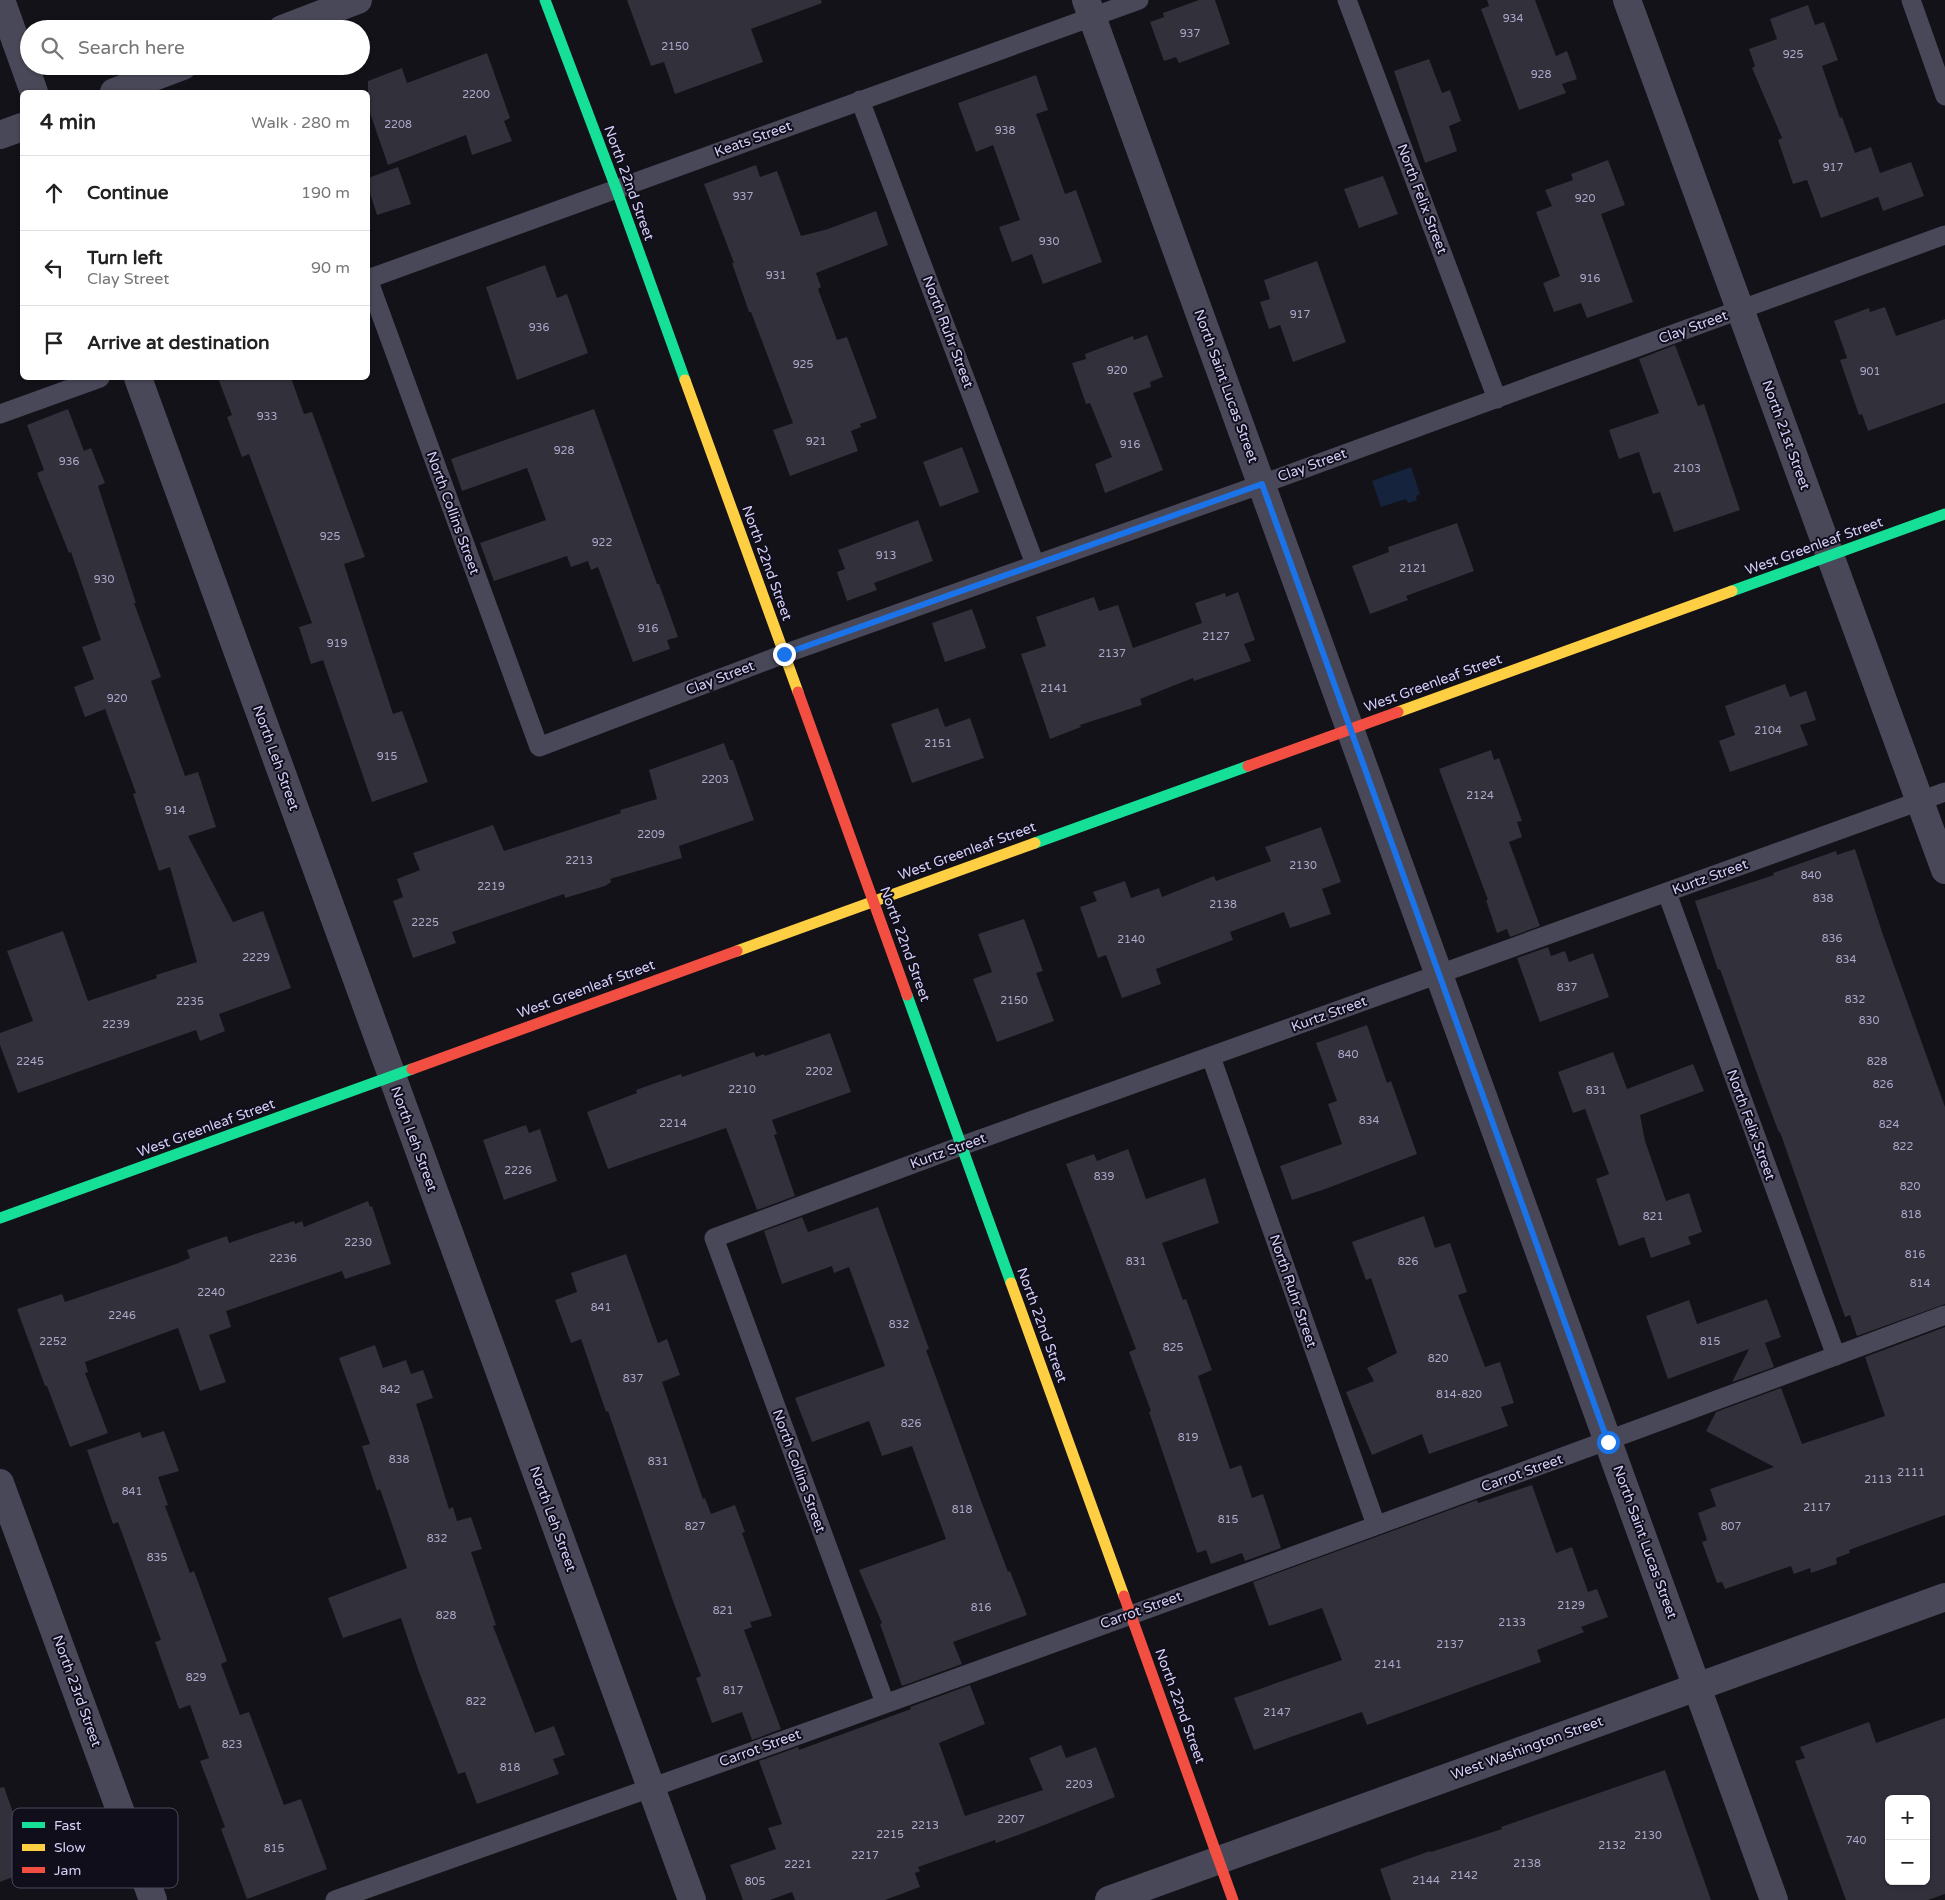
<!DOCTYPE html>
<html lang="en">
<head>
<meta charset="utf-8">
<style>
  :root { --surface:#fff; --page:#f2f2f2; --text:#222; --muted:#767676; --line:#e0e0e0 }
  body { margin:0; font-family:"Varela Round",sans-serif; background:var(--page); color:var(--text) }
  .controls { position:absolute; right:15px; bottom:15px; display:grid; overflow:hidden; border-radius:8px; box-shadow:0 1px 4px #0004 }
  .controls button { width:45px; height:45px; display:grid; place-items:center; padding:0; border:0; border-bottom:1px solid var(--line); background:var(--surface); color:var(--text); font:25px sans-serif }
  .stop { position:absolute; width:15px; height:15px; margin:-11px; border:4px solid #1a73e8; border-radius:50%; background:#fff }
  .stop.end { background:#1a73e8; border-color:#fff; box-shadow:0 1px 5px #0008 }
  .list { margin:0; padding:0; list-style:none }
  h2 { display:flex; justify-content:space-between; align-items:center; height:65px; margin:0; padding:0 20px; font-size:21px }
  h2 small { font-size:16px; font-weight:400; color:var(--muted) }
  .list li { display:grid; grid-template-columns:32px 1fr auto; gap:15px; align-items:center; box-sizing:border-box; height:75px; padding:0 20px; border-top:1px solid var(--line) }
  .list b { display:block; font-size:19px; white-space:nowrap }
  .list p { margin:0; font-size:16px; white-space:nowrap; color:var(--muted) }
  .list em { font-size:16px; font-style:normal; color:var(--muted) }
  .icon { flex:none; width:28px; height:28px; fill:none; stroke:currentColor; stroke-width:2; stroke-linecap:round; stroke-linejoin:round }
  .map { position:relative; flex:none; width:1945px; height:1900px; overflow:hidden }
  .search { position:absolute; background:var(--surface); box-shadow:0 1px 4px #0004; left:20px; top:20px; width:350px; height:55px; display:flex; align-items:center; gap:12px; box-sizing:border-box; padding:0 18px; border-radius:28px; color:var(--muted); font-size:19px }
  .panel { position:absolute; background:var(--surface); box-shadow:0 1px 4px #0004; left:20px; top:90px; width:350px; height:290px; border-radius:8px }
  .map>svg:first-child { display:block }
  .water { fill:#15233c }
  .building { fill:#31303b; fill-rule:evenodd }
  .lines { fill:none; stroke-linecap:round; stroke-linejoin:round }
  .lane { stroke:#494859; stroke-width:19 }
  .street { stroke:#494859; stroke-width:28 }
  .fast { stroke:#16e098; stroke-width:11 }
  .slow { stroke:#ffcf43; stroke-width:11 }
  .jam { stroke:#f24e42; stroke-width:11 }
  .route { stroke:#1a73e8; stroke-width:6 }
  .labels { text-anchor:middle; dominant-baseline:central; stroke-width:4; stroke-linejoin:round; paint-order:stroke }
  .number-label { font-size:11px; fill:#ada8ca }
  .street-label { font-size:14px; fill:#d6d0f9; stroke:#110e1c }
  .key { fill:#110e1c; stroke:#4c485e; stroke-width:1 }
  .key-label { font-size:14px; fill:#d6d0f9 }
</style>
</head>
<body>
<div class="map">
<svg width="1945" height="1900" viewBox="0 0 1945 1900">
  <rect width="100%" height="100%" fill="#131218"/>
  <!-- water -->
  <path class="water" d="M1411 467 1420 494 1416 496 1417 500 1408 503 1406 499 1381 507 1372 481Z"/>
  <!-- building -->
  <path class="building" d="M627 0H821L822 3 751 29 763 62 675 94 664 62 651 66Z
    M1199 0H1215L1230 44 1179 63 1176 57 1164 61 1150 22 1164 17 1163 13Z
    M1487 0H1535L1556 56 1567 51 1577 79 1562 84 1566 93 1519 110 1481 9 1489 6Z
    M1808 5 1815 25 1824 22 1838 60 1822 66 1840 118 1842 117 1855 153 1871 147 1880 173 1911 162 1924 196 1883 211 1878 197 1821 218 1807 180 1793 184 1778 140 1782 138 1752 68 1755 66 1749 49 1777 39 1770 19Z
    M487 53 510 118 504 121 512 141 472 155 466 135 388 165 368 107V81L402 68 407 83Z
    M1429 59 1442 93 1450 90 1461 121 1449 126 1457 151 1425 163 1394 71Z
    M1036 75 1048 110 1036 114 1065 194 1076 190 1102 262 1043 284 1032 254 1012 262 999 227 1020 220 993 145 976 152 958 103Z
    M1608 160 1625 205 1601 214 1633 302 1587 318 1581 303 1554 312 1543 283 1560 276 1536 212 1552 206 1545 190 1573 180 1571 174Z
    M756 165 760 177 777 171 801 236 828 229 876 211 888 245 816 273 821 287 818 289 837 340 847 337 877 418 860 424 861 427 851 431 858 451 790 476 773 430 793 423 751 312H749L732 263H734L704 184Z
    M398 167 411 204 377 215 368 187V178Z
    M1383 176 1398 214 1359 228 1344 189Z
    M1317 261 1346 342 1293 362 1280 325 1269 329 1260 302 1270 299 1264 280Z
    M545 265 557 298 567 294 588 353 517 380 486 287Z
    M1885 307 1896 336 1945 319V403L1868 431 1862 414 1859 415 1840 360 1847 358 1834 321 1869 308 1870 312Z
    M1147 335 1163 377 1150 382 1151 387 1133 393 1163 470 1105 493 1095 464 1112 457 1090 403 1086 404 1072 363 1086 359 1085 354 1133 336 1134 340Z
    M1675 345 1698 406 1704 404 1740 510 1674 532 1660 492 1653 494 1639 452 1619 459 1609 430 1659 413 1639 359Z
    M218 378H291L304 414 312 412 365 557 344 564 393 714 402 711 428 782 372 802 323 660 311 664 299 627 312 623 249 454 242 457 227 417 232 415Z
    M68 409 84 451 91 448 105 483 98 486 136 603H134L161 677 151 681 185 776 198 772 216 827 188 836 233 922 263 911 291 988 219 1014 225 1031 200 1041 196 1030 18 1093 0 1045V1033L33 1021 7 951 63 931 88 1001 157 978 156 975 197 962 170 867 159 871 133 794 136 793 105 709 85 717 74 687 94 679 82 647 101 640 71 552 69 553 37 473 44 470 27 425Z
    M594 409 657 584H659L678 637 667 640 670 649 633 662 598 567 591 570 588 561 571 567 567 556 494 581 480 543 546 520 527 468 462 491 451 459Z
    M962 447 979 492 940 507 923 462Z
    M918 520 933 561 874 583 877 590 847 601 837 572 845 569 838 550Z
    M1457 523 1474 571 1406 596 1408 600 1370 614 1352 566 1389 552 1388 547Z
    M1238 592 1255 640 1244 644 1251 661 1194 681 1193 678 1140 699 1142 705 1080 725 1081 727 1050 739 1021 654 1046 646 1036 617 1094 597 1099 611 1118 605 1133 648 1202 623 1195 603 1225 593 1226 597Z
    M972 609 986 648 945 662 932 623Z
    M1785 684 1790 697 1806 691 1816 720 1800 725 1808 745 1730 772 1719 741 1735 735 1725 706Z
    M938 708 945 727 970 718 984 758 912 783 891 724Z
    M724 743 730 760H733L754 820 679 846 682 858 610 879 611 882 605 886 565 898 564 894 452 932 456 943 413 958 393 901 403 897 397 879 420 870 413 853 493 825 504 851 621 813 620 810 657 799 649 770Z
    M1491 750 1494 760 1499 758 1522 821 1517 822 1522 837 1509 842 1540 926 1510 937 1507 929 1497 933 1486 900H1488L1439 769Z
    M1321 827 1341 882 1322 889 1331 914 1290 928 1284 912 1230 932 1233 940 1156 969 1161 984 1122 998 1106 955 1098 958 1080 907 1097 901 1093 892 1125 881 1131 898 1159 888 1162 897 1214 876 1216 881 1271 861 1265 847Z
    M1855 849 1882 932 1945 1107V1304L1857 1336 1850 1315 1845 1317 1780 1132 1779 1133 1760 1082 1720 969 1718 970 1695 901 1774 875 1773 873 1836 851 1837 855Z
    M1024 919 1043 971 1036 973 1054 1021 997 1042 973 979 992 972 978 934Z
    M1548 947 1551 956 1565 951 1569 962 1593 953 1609 997 1540 1022 1517 958Z
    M1367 1025 1387 1083 1391 1081 1417 1154 1328 1188 1292 1200 1280 1166 1342 1144 1328 1104 1337 1101 1316 1043Z
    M830 1033 851 1092 772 1120 777 1134 774 1135 795 1196 757 1210 726 1128 608 1169 587 1112 637 1093 636 1090 681 1074 682 1077 754 1052 756 1057 764 1054 765 1056Z
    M1613 1052 1627 1089 1693 1064 1704 1091 1640 1115 1645 1141 1666 1201 1689 1193 1702 1232 1688 1237 1691 1244 1651 1258 1644 1237 1619 1246 1596 1179 1609 1174 1585 1109 1573 1113 1558 1072Z
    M526 1125 529 1133 540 1129 557 1181 504 1200 483 1140Z
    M1128 1149 1146 1199 1205 1178 1219 1223 1162 1243 1183 1300 1186 1299 1212 1370 1198 1376 1230 1469 1241 1465 1252 1498 1263 1494 1281 1548 1245 1561 1242 1553 1211 1564 1206 1550 1197 1553 1149 1412 1151 1411 1129 1352 1136 1349 1066 1164 1094 1154 1097 1161Z
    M368 1201 370 1207 372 1206 391 1264 345 1279 342 1271 226 1311 231 1327 209 1335 226 1382 200 1391 178 1328 85 1362 88 1372 85 1373 108 1433 70 1447 47 1386H45L17 1309 62 1294 65 1302 176 1264 190 1258 187 1250 227 1236 229 1243 294 1221 295 1224 302 1221 304 1227Z
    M878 1207 929 1349 926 1350 980 1498 1008 1572 1010 1571 1027 1615 953 1642 962 1664 902 1686 880 1624 882 1623 859 1570 946 1539 912 1446 882 1456 869 1421 812 1442 795 1398 885 1366 849 1267 834 1273 832 1266 782 1284 764 1231 802 1217 808 1232Z
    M1424 1216 1435 1248 1450 1243 1467 1292 1458 1295 1485 1367 1500 1362 1514 1403 1501 1407 1508 1426 1429 1454 1422 1434 1372 1455 1346 1392 1374 1381 1367 1368 1397 1353 1371 1278 1366 1280 1352 1242Z
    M626 1254 658 1343 667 1339 680 1375 662 1382 703 1499 705 1498 711 1514 735 1505 745 1532 742 1533 772 1616 750 1622 752 1627 744 1630 781 1729 752 1740 742 1712 712 1723 696 1678 701 1676 673 1601 608 1411 606 1412 581 1339 571 1343 555 1300 577 1292 571 1273Z
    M1767 1299 1781 1337 1765 1343 1774 1367 1732 1382 1749 1349 1668 1379 1646 1316 1689 1300 1697 1324Z
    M1945 1327V1515L1849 1550 1850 1553 1836 1558 1837 1564 1811 1573 1810 1568 1794 1574 1791 1566 1725 1589 1722 1582 1717 1583 1702 1542 1707 1540 1698 1513 1716 1506 1710 1489 1774 1467 1706 1431 1716 1412 1781 1388 1802 1444 1885 1416 1865 1357Z
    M375 1345 383 1368 406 1360 411 1374 423 1370 433 1398 416 1404 449 1509 453 1507 457 1521 471 1517 482 1549 471 1552 496 1625 493 1626 535 1733 554 1726 565 1755 553 1759 559 1774 477 1804 465 1772 458 1774 419 1672 401 1618 343 1638 328 1598 407 1568 380 1489 377 1491 362 1446 370 1444 339 1358Z
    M164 1431 179 1471 158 1477 168 1505 165 1506 190 1573 194 1571 227 1661 221 1664 240 1715 249 1712 284 1805 301 1799 327 1869 247 1899 221 1829 225 1827 200 1761 209 1758 190 1705 179 1709 155 1642 161 1640 118 1522 113 1524 87 1450 140 1432 142 1438Z
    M1532 1485 1556 1553 1572 1547 1588 1592 1597 1589 1608 1617 1581 1627 1584 1632 1537 1650 1541 1662 1516 1671 1367 1725 1362 1712 1254 1750 1234 1698 1342 1660 1322 1608 1269 1626 1253 1582 1477 1500 1478 1503Z
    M970 1685 985 1724 939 1743 965 1816 1043 1790 1029 1758 1061 1745 1066 1758 1096 1747 1115 1797 1034 1829 996 1843 995 1840 918 1867 920 1871 915 1873 920 1887 885 1900H795L792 1892 770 1900H743L730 1865 776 1849 768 1828 782 1824 759 1761 798 1747 799 1750 911 1709 910 1707Z
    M1945 1718V1894L1928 1900H1846L1795 1761 1805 1758 1800 1747 1869 1722 1876 1743ZM1889 1799H1926V1881H1889Z
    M1665 1770 1711 1900H1391L1380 1869 1430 1851 1431 1852 1502 1829 1501 1827Z
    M4 1787 33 1869 0 1882V1788Z"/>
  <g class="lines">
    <!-- lane -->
    <path class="lane" d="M1347 0 1497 399
      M1911 0 1945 96
      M860 100 1035 564
      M368 279 539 747 784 654 1262 484 1945 235
      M368 279 1139 0
      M0 414 100 378
      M1667 893 1836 1356
      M1211 1057 1376 1525
      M885 1703 714 1238 961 1146 1945 792
      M335 1900C873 1710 1410 1515 1945 1315"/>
    <!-- street -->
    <path class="street" d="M1 0 34 92
      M1086 0 1774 1900
      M1627 0 1945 870
      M282 29 358 0
      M114 92 183 66
      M0 135 22 127
      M138 378 692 1900
      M0 1483 153 1900
      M1109 1900 1945 1597"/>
    <!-- fast -->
    <path class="fast" d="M545 0 616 188 685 380
      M1732 591 1945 514
      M1035 843 1248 766
      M907 995 1011 1283
      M0 1218 412 1069"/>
    <!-- slow -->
    <path class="slow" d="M685 380 798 692
      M1398 712 1732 591
      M737 951 1035 843
      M1011 1283 1124 1596"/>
    <!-- jam -->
    <path class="jam" d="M798 692 907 995
      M1248 766 1398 712
      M412 1069 737 951
      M1124 1596 1233 1900"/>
  </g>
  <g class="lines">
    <!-- route -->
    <path class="route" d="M784 654 1262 484 1608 1442"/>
  </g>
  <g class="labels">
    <!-- number labels -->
    <g class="number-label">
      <text x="1513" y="18">934</text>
      <text x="1190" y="33">937</text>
      <text x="675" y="46">2150</text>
      <text x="1793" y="54">925</text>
      <text x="1541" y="74">928</text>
      <text x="476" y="94">2200</text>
      <text x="398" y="124">2208</text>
      <text x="1005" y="130">938</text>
      <text x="1833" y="167">917</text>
      <text x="743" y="196">937</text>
      <text x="1585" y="198">920</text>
      <text x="1049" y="241">930</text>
      <text x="776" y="275">931</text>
      <text x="1590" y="278">916</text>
      <text x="1300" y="314">917</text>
      <text x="539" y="327">936</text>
      <text x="803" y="364">925</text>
      <text x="1117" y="370">920</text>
      <text x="1870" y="371">901</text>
      <text x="267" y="416">933</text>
      <text x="816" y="441">921</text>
      <text x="1130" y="444">916</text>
      <text x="564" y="450">928</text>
      <text x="69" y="461">936</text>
      <text x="1687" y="468">2103</text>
      <text x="330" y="536">925</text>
      <text x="602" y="542">922</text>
      <text x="886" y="555">913</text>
      <text x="1413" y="568">2121</text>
      <text x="104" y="579">930</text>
      <text x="648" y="628">916</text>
      <text x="1216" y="636">2127</text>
      <text x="337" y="643">919</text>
      <text x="1112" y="653">2137</text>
      <text x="1054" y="688">2141</text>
      <text x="117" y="698">920</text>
      <text x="1768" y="730">2104</text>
      <text x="938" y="743">2151</text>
      <text x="387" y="756">915</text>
      <text x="715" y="779">2203</text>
      <text x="1480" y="795">2124</text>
      <text x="175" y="810">914</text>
      <text x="651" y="834">2209</text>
      <text x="579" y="860">2213</text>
      <text x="1303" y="865">2130</text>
      <text x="1811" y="875">840</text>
      <text x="491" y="886">2219</text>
      <text x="1823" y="898">838</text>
      <text x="1223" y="904">2138</text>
      <text x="425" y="922">2225</text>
      <text x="1832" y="938">836</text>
      <text x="1131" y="939">2140</text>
      <text x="256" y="957">2229</text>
      <text x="1846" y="959">834</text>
      <text x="1567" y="987">837</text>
      <text x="1855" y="999">832</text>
      <text x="1014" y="1000">2150</text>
      <text x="190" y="1001">2235</text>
      <text x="1869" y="1020">830</text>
      <text x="116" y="1024">2239</text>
      <text x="1348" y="1054">840</text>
      <text x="30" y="1061">2245</text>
      <text x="1877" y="1061">828</text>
      <text x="819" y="1071">2202</text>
      <text x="1883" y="1084">826</text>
      <text x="742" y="1089">2210</text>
      <text x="1596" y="1090">831</text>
      <text x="1369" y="1120">834</text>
      <text x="673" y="1123">2214</text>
      <text x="1889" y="1124">824</text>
      <text x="1903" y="1146">822</text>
      <text x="518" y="1170">2226</text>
      <text x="1104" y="1176">839</text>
      <text x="1910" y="1186">820</text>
      <text x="1911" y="1214">818</text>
      <text x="1653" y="1216">821</text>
      <text x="358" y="1242">2230</text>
      <text x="1915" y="1254">816</text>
      <text x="283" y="1258">2236</text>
      <text x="1136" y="1261">831</text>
      <text x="1408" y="1261">826</text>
      <text x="1920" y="1283">814</text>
      <text x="211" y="1292">2240</text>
      <text x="601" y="1307">841</text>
      <text x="122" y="1315">2246</text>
      <text x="899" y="1324">832</text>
      <text x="53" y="1341">2252</text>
      <text x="1710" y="1341">815</text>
      <text x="1173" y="1347">825</text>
      <text x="1438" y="1358">820</text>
      <text x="633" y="1378">837</text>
      <text x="390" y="1389">842</text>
      <text x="1459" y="1394">814-820</text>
      <text x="911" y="1423">826</text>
      <text x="1188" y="1437">819</text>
      <text x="399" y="1459">838</text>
      <text x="658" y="1461">831</text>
      <text x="1911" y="1472">2111</text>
      <text x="1878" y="1479">2113</text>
      <text x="132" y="1491">841</text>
      <text x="1817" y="1507">2117</text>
      <text x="962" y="1509">818</text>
      <text x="1228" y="1519">815</text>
      <text x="695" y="1526">827</text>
      <text x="1731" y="1526">807</text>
      <text x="437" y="1538">832</text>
      <text x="157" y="1557">835</text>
      <text x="1571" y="1605">2129</text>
      <text x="981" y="1607">816</text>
      <text x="723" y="1610">821</text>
      <text x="446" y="1615">828</text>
      <text x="1512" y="1622">2133</text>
      <text x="1450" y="1644">2137</text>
      <text x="1388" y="1664">2141</text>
      <text x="196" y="1677">829</text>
      <text x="733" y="1690">817</text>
      <text x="476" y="1701">822</text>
      <text x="1277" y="1712">2147</text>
      <text x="232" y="1744">823</text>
      <text x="510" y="1767">818</text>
      <text x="1079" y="1784">2203</text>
      <text x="1011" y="1819">2207</text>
      <text x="925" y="1825">2213</text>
      <text x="890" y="1834">2215</text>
      <text x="1648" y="1835">2130</text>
      <text x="1856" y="1840">740</text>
      <text x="1612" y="1845">2132</text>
      <text x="274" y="1848">815</text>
      <text x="865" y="1855">2217</text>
      <text x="1527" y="1863">2138</text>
      <text x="798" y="1864">2221</text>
      <text x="1464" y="1875">2142</text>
      <text x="1426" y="1880">2144</text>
      <text x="755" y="1881">805</text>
    </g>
    <!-- street labels -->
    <g class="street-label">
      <text transform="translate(753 139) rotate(-20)">Keats Street</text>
      <text transform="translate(629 183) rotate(70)">North 22nd Street</text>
      <text transform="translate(1422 199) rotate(69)">North Felix Street</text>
      <text transform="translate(1693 327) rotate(-20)">Clay Street</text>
      <text transform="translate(948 332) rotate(69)">North Ruhr Street</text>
      <text transform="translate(1226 386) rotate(70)">North Saint Lucas Street</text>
      <text transform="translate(1786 435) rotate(70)">North 21st Street</text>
      <text transform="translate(1312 465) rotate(-20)">Clay Street</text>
      <text transform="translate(453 513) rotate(70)">North Collins Street</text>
      <text transform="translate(1814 546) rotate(-20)">West Greenleaf Street</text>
      <text transform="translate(767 563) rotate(70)">North 22nd Street</text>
      <text transform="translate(720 678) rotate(-21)">Clay Street</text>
      <text transform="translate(1433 683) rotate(-20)">West Greenleaf Street</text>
      <text transform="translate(276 758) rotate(70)">North Leh Street</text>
      <text transform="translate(967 851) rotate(-20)">West Greenleaf Street</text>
      <text transform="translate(1710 877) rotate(-20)">Kurtz Street</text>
      <text transform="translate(905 944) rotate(70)">North 22nd Street</text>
      <text transform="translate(586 989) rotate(-20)">West Greenleaf Street</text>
      <text transform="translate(1329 1014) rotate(-20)">Kurtz Street</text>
      <text transform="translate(1751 1125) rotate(70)">North Felix Street</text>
      <text transform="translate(206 1128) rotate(-20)">West Greenleaf Street</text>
      <text transform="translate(414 1139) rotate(70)">North Leh Street</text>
      <text transform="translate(948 1151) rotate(-20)">Kurtz Street</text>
      <text transform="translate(1293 1291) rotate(71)">North Ruhr Street</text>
      <text transform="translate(1042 1325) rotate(70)">North 22nd Street</text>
      <text transform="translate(799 1471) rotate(70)">North Collins Street</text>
      <text transform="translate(1522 1473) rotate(-20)">Carrot Street</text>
      <text transform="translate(553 1519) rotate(70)">North Leh Street</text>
      <text transform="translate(1645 1542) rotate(70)">North Saint Lucas Street</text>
      <text transform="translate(1141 1610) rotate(-20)">Carrot Street</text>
      <text transform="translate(77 1691) rotate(70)">North 23rd Street</text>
      <text transform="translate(1180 1706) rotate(70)">North 22nd Street</text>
      <text transform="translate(760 1748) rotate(-20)">Carrot Street</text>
      <text transform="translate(1527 1748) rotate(-20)">West Washington Street</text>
    </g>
  </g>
  <!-- legend -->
  <rect x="12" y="1808" width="166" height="80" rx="8" class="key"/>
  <rect x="22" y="1822" width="23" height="6" fill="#16e098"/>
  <rect x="22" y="1844" width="23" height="7" fill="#ffcf43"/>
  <rect x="22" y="1867" width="23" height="6" fill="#f24e42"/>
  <g class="key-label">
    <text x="54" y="1830">Fast</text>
    <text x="54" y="1852">Slow</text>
    <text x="54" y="1875">Jam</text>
  </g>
</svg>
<div class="controls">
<button>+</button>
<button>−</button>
</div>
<div class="stop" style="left:1608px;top:1442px"></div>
<div class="stop end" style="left:784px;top:654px"></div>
<div class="search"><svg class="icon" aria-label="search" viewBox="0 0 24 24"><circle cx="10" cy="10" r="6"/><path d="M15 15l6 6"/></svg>Search here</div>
<section class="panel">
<h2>4 min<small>Walk · 280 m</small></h2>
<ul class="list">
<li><svg class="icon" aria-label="ahead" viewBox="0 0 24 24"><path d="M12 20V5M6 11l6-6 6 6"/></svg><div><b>Continue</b></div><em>190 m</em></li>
<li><svg class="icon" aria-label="left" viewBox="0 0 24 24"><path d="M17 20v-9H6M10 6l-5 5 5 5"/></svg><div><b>Turn left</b><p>Clay Street</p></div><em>90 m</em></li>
<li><svg class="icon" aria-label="arrive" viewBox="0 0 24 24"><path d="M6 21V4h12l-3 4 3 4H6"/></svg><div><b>Arrive at destination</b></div></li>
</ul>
</section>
</div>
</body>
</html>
